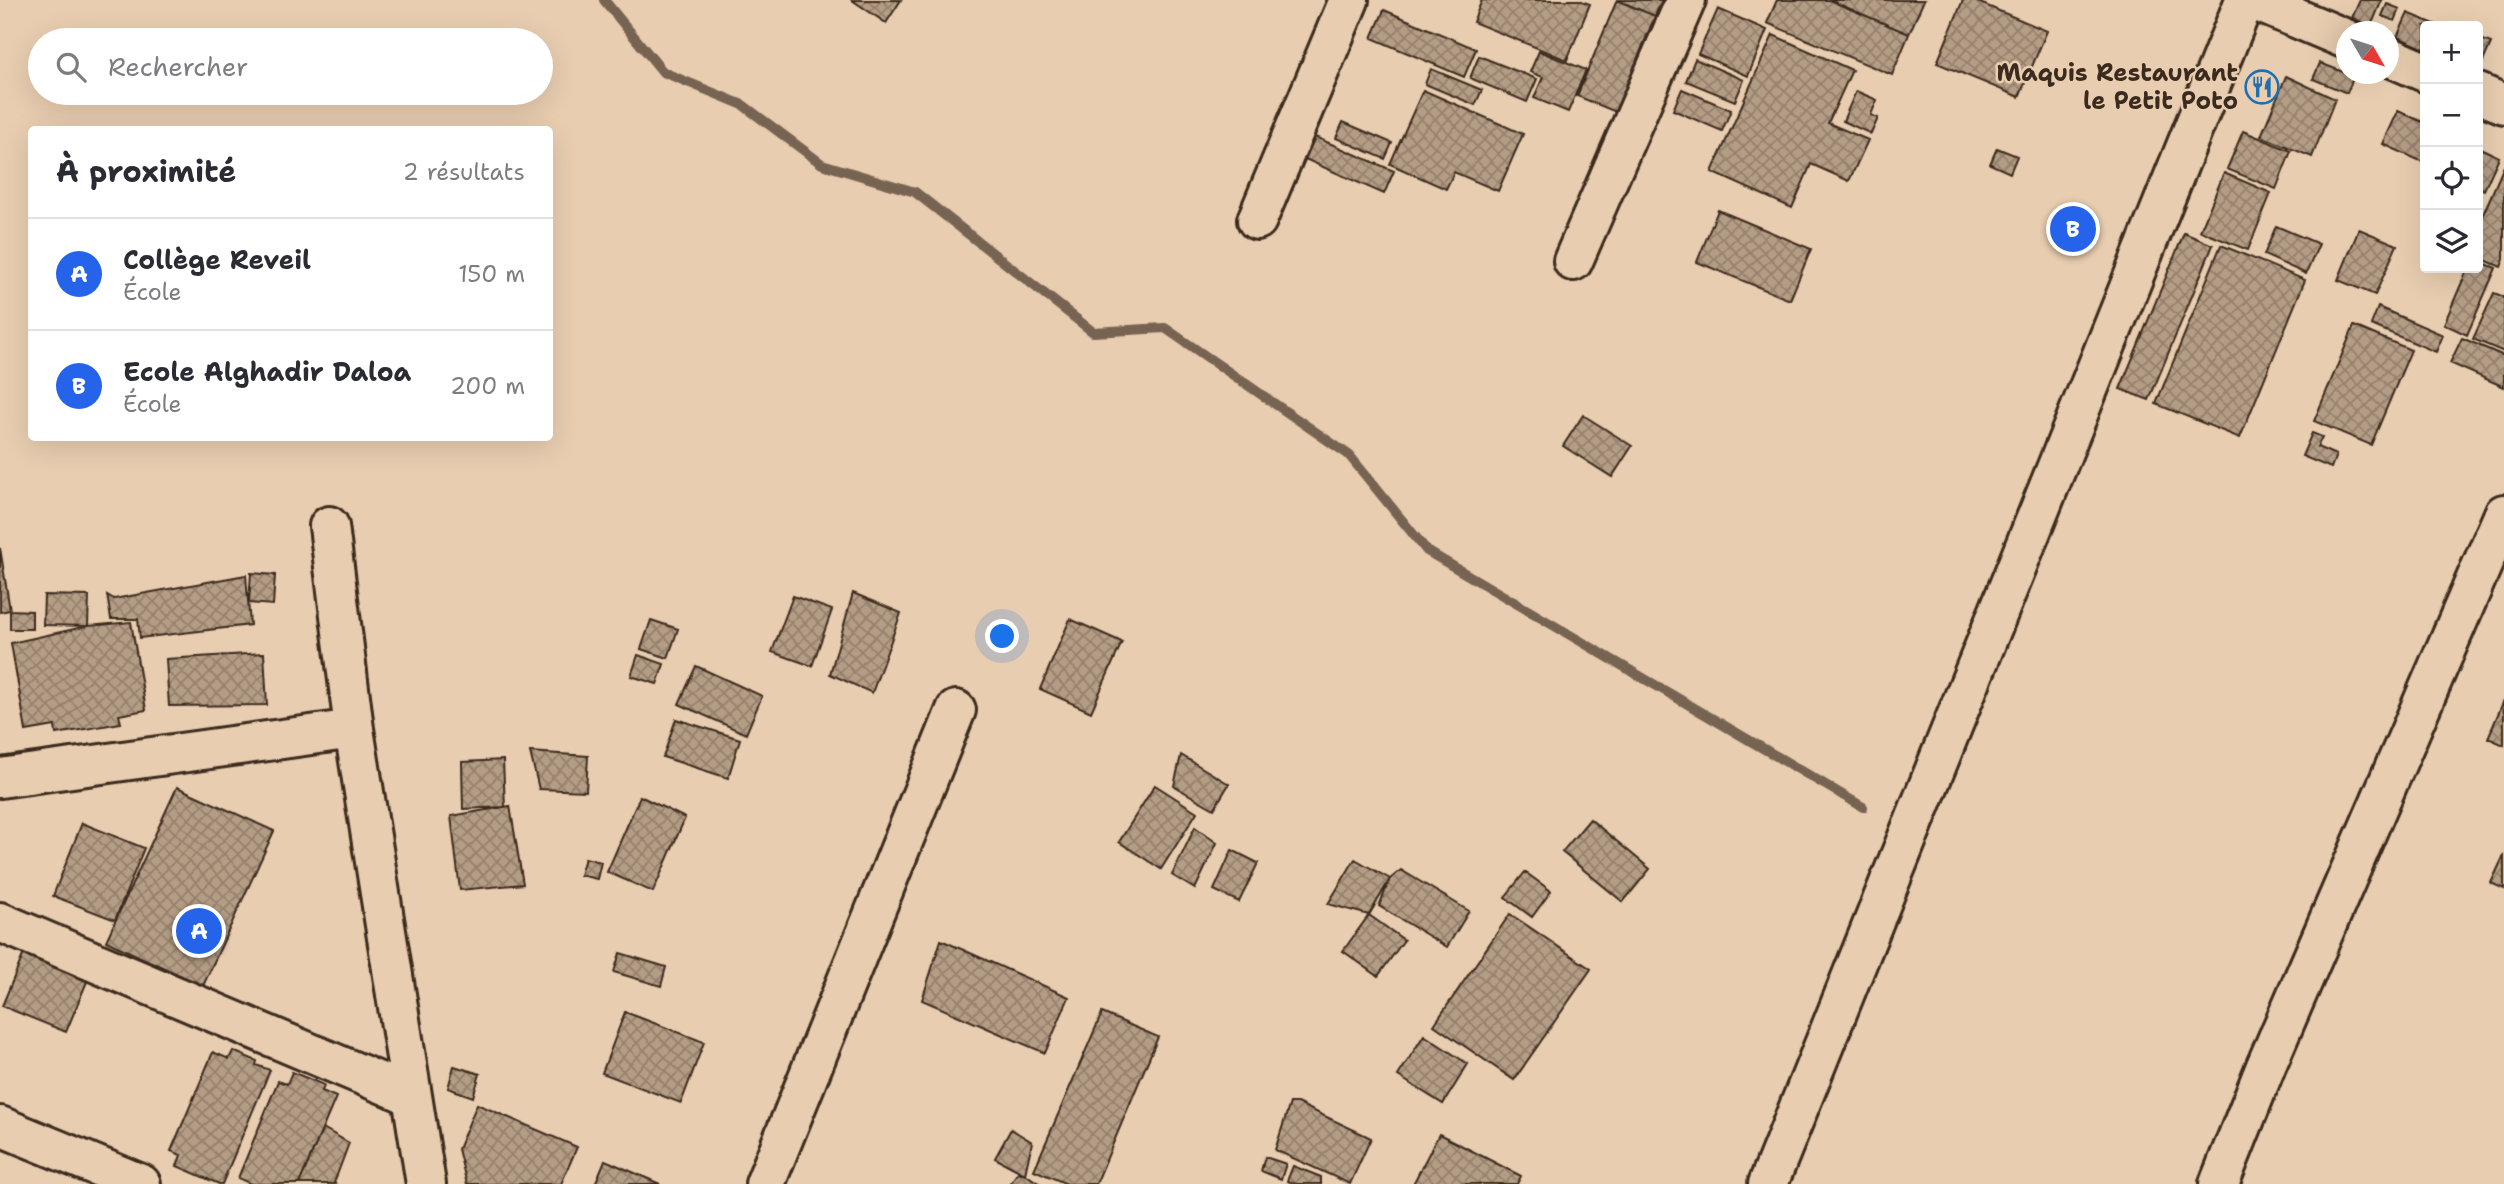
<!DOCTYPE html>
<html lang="fr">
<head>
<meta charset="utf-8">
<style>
  :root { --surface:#fff; --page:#f2f2f3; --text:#2b2b33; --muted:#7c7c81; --line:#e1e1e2; --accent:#2563eb }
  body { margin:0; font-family:"Shantell Sans",sans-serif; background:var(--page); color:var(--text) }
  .controls { position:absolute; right:21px; top:21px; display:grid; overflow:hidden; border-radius:7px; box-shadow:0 7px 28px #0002 }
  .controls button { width:63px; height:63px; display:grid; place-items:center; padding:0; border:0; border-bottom:2px solid var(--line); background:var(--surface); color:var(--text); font:35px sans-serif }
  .compass { position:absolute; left:2336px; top:21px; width:63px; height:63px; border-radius:50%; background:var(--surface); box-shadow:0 7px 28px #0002; rotate:129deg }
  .you { position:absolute; left:1003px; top:637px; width:24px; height:24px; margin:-18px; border:5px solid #fff; border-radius:50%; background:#1a73e8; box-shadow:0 0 0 10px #1a73e833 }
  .badge { display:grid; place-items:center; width:46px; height:46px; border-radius:50%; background:var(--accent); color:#fff; font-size:23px; font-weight:700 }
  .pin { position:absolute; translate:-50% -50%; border:4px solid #fff; box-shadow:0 2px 7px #0006 }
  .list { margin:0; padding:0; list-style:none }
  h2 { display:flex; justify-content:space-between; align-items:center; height:91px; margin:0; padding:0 28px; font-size:30px }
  h2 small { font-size:23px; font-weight:400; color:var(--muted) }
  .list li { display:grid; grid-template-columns:46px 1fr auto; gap:21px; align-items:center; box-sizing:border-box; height:112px; padding:0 28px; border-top:2px solid var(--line) }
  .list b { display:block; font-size:26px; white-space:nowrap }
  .list p { margin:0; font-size:23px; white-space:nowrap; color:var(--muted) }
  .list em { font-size:23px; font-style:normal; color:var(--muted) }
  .icon { flex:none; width:38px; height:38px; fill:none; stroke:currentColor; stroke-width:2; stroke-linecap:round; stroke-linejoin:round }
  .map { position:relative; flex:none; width:2504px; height:1184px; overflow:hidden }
  .search { position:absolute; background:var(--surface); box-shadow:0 7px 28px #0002; left:28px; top:28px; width:525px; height:77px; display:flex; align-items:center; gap:18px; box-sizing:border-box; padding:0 24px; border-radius:38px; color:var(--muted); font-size:26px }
  .panel { position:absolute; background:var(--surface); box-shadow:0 7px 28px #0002; left:28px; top:126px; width:525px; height:315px; border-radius:7px }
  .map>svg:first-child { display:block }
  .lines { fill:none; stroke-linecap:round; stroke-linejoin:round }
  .stream { stroke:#776351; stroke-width:10 }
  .building { fill:url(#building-cross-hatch); stroke:#3b2a1e; stroke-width:2 }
  .street-casing { stroke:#3b2a1e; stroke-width:44 }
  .secondary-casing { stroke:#3b2a1e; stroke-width:44 }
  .street { stroke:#e8cdb0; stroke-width:38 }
  .secondary { stroke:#e8cdb0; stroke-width:38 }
  .labels { text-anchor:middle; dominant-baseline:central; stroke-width:5; stroke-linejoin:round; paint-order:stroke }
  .poi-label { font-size:24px; font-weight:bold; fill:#3b2a1e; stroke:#e8cdb0; text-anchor:end }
</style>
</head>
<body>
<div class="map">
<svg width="2504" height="1184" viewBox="0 0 2504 1184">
  <defs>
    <pattern id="building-cross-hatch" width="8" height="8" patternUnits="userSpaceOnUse" patternTransform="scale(1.75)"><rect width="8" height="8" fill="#b49d85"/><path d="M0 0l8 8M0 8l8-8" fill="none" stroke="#94806c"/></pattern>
  </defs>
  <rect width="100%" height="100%" fill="#e8cdb0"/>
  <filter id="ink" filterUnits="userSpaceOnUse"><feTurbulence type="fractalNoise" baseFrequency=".0143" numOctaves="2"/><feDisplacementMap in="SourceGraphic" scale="14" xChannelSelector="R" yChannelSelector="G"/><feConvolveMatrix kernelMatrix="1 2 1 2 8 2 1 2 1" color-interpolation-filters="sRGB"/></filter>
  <g filter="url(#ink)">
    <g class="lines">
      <!-- stream -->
      <path class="stream" d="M604 0 663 72 743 105 822 164 915 192 1093 332 1165 328 1349 455 1427 551 1863 807"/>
    </g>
    <!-- building -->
    <path class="building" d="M852 0H901L886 23Z
      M1482 0H1579L1590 4 1567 60 1473 22Z
      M1616 0H1662L1655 16Z
      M1617 0 1655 16 1616 112 1577 96Z
      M1777 0H1829L1909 34 1892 75 1767 23Z
      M1829 0H1924L1909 34Z
      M1963 0H1973L2047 31 2019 97 1937 63Z
      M2360 0H2382L2371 26 2352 18Z
      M2387 4 2400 9 2395 21 2382 16Z
      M1718 9 1767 30 1748 76 1698 54Z
      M1384 10 1476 49 1464 77 1372 38Z
      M2408 13 2439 26H2425V49L2397 37Z
      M1773 35 1852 70 1828 123 1868 140 1849 181 1811 164 1792 208 1712 172Z
      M2478 38 2491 43 2478 73Z
      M1539 51 1586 70 1568 112 1534 98 1543 77 1530 72Z
      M1479 56 1537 79 1527 102 1470 78Z
      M1695 59 1744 80 1735 101 1686 81Z
      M2320 63 2354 76 2347 93 2313 79Z
      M1431 69 1482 90 1475 105 1425 84Z
      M2286 76 2335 99 2312 157 2261 136Z
      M1682 89 1731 110 1722 131 1673 110Z
      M1423 90 1523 134 1498 191 1454 172 1446 189 1390 164Z
      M1856 91 1877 100 1871 115 1878 118 1871 134 1843 121Z
      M2398 111 2425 123V163L2383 144Z
      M1343 122 1392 143 1385 159 1336 138Z
      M2243 131 2291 151 2276 189 2227 169Z
      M1315 137 1394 171 1384 194 1305 159Z
      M2478 147 2499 157 2484 190 2478 187Z
      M1997 148 2017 156 2010 173 1990 164Z
      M2504 166V259L2501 267 2478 257V226Z
      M2224 173 2271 193 2248 250 2200 231Z
      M1718 210 1811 249 1790 300 1697 262Z
      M2276 226 2319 244 2306 274 2264 255Z
      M2359 229 2397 245 2375 295 2338 280Z
      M2184 233 2213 245 2149 400 2120 389Z
      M2221 245 2305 280 2240 438 2156 404Z
      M2478 261 2496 268 2467 335 2444 324 2468 268H2478Z
      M2494 293 2504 297V352L2473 339Z
      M2378 307 2443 335 2436 352 2371 325Z
      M2354 326 2411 350 2371 445 2314 421Z
      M2462 338 2504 356V387L2450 363Z
      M1583 415 1632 446 1612 477 1563 446Z
      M2312 433 2322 437 2317 447 2336 455 2331 468 2302 456Z
      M0 548 10 610 0 612Z
      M251 573 275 575 273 605 249 603Z
      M246 575 250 625 140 638 138 619H111L107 595 114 599Z
      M853 593 901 613 872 693 830 674Z
      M44 595 89 596 88 626 43 625Z
      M793 596 832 610 812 666 772 652Z
      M10 610 32 611V629H10Z
      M1070 619 1122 642 1091 712 1040 689Z
      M651 620 678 629 668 658 641 649Z
      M131 622 146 710 119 715 121 723 56 734 55 726 26 731 11 643 88 626Z
      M264 653 267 705 169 706 166 659Z
      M638 655 664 664 657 684 631 676Z
      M696 666 762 696 746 734 679 704Z
      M2504 700V745L2488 738Z
      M676 719 740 739 728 778 663 757Z
      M530 752 588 756 586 791 539 789Z
      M1181 755 1229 784 1214 809 1174 786Z
      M503 760 505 807 463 809 462 762Z
      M1155 785 1197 812 1161 869 1119 842Z
      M177 787 274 831 203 986 106 941Z
      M640 796 685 818 653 892 607 872Z
      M510 806 523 884 460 890 451 816Z
      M1590 819 1650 869 1623 902 1562 852Z
      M82 823 144 848 115 920 53 896Z
      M1195 827 1217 843 1195 889 1172 875Z
      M1232 850 1258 863 1239 902 1214 890Z
      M2504 855V889L2491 883Z
      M585 858 601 862 597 879 580 875Z
      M1355 859 1390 879 1369 915 1328 904Z
      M1401 870 1469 911 1447 947 1379 906 1390 879Z
      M1525 872 1551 891 1532 917 1505 897Z
      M1510 914 1591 969 1514 1080 1434 1025Z
      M1369 915 1404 940 1378 976 1343 951Z
      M941 940 1069 997 1045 1053 922 1000Z
      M24 953 88 979 66 1032 2 1006Z
      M620 953 666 967 661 986 614 972Z
      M625 1012 704 1042 681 1103 602 1073Z
      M1102 1013 1158 1037 1096 1184H1067L1034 1170Z
      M1424 1035 1468 1064 1443 1104 1398 1076Z
      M233 1051 257 1061 256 1065 270 1070 222 1184H219L177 1166 181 1155 171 1151 213 1052 229 1059Z
      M454 1066 480 1074 473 1097 448 1088Z
      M292 1072 324 1085 322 1091 336 1097 299 1184H251L238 1178 278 1081 287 1084Z
      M1290 1103H1297L1371 1138 1350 1184 1275 1150Z
      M477 1104 577 1147 561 1184H467L458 1149Z
      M323 1128 349 1143 334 1183 336 1184H299Z
      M1011 1129 1032 1142 1025 1174 995 1158Z
      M1439 1134 1521 1176 1517 1184H1413Z
      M1265 1157 1286 1164 1281 1179 1261 1171Z
      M605 1160 660 1184H595Z
      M1293 1166 1321 1177V1184H1296L1287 1181Z
      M1018 1172 1025 1174 1040 1184H1010Z"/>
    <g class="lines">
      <defs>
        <path id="street" d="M2253 0 2346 39
          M2388 56 2425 72
          M2478 93 2504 104
          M1257 220 1349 0
          M1573 261 1686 0
          M329 526 354 729 426 1184
          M0 778 354 729
          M0 922 412 1096
          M0 1126 141 1184
          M765 1184 956 710
          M2219 1184 2266 1066 2504 514"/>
        <path id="secondary" d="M1768 1184 2245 0"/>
      </defs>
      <!-- street casing -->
      <use href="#street" class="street-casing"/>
      <!-- secondary casing -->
      <use href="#secondary" class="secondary-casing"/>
      <!-- street -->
      <use href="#street" class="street"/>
      <!-- secondary -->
      <use href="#secondary" class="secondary"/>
    </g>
  </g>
  <!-- icons -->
  <defs>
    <symbol id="restaurant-ring" viewBox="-11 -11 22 22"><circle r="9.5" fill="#e8cdb0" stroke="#1f6fb2" stroke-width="1.5"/><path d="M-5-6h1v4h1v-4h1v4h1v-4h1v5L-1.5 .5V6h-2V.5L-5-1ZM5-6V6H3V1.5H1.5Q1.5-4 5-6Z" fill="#1f6fb2"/></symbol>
  </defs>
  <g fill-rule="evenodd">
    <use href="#restaurant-ring" x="2243" y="68" width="38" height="38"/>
  </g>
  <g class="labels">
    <!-- poi labels -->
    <g class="poi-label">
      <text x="2238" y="73">Maquis Restaurant<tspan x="2238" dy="28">le Petit Poto</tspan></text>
    </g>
  </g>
</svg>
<div class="controls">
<button>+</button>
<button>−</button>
<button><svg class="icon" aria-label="locate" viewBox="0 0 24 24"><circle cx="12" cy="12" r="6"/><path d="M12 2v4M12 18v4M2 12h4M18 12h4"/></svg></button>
<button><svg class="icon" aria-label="layers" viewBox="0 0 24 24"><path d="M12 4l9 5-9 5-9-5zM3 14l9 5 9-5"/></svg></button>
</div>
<svg class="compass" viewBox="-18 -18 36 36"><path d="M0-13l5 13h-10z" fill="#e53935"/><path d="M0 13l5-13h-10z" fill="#7c7c81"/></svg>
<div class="you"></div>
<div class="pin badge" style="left:199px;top:931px">A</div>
<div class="pin badge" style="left:2073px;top:229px">B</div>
<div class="search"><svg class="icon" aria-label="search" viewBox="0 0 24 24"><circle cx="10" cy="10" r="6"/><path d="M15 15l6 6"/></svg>Rechercher</div>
<section class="panel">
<h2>À proximité<small>2 résultats</small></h2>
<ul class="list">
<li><span class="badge">A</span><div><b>Collège Reveil</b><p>École</p></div><em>150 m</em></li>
<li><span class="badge">B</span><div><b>Ecole Alghadir Daloa</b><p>École</p></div><em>200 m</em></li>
</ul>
</section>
</div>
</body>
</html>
